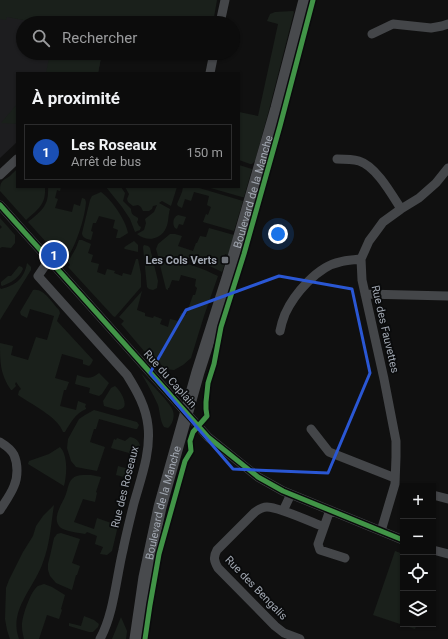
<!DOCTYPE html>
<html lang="fr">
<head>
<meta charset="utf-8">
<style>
  :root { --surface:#0c0c0c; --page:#1a1a1a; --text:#f1f3f6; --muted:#9a9b9d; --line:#2c2c2d; --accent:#db2777 }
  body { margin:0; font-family:Roboto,sans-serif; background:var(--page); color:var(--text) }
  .controls { position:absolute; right:12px; bottom:12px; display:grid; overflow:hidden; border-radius:0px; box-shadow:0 1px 3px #0004 }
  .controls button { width:36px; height:36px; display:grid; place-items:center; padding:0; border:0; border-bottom:1px solid var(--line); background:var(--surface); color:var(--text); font:20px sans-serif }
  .you { position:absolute; left:278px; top:234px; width:14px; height:14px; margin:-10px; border:3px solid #fff; border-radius:50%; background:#1a73e8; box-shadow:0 0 0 6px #1a73e833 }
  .badge { display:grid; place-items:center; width:26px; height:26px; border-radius:50%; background:var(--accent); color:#fff; font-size:13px; font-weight:700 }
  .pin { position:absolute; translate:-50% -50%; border:2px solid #fff; box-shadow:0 1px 4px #0006 }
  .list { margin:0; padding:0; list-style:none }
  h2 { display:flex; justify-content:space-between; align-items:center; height:52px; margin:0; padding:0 16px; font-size:17px }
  h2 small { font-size:13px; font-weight:400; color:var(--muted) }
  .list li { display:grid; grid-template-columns:26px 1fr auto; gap:12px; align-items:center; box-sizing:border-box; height:56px; margin:0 8px 8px; padding:0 8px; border:1px solid var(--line); border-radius:0px }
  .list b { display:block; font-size:15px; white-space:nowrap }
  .list p { margin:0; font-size:13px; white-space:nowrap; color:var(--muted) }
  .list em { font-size:13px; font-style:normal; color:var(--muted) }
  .icon { flex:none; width:22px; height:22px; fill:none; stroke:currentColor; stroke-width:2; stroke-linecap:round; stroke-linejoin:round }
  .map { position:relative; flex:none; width:448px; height:639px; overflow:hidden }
  .search { position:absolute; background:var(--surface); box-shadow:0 1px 3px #0004; left:16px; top:16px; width:224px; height:44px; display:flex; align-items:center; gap:10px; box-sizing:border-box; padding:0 14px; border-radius:22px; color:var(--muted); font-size:15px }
  .panel { position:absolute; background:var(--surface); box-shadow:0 1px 3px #0004; left:16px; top:72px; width:224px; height:116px; border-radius:0px }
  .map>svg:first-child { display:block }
  .built { fill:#1d1d1f }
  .green { fill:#1a201b }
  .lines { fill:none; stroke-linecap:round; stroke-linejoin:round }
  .street { stroke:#444649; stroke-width:9 }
  .secondary { stroke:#484a4d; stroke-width:13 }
  .cycleway-casing { stroke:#0a0b0c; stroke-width:8 }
  .cycleway { stroke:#419447; stroke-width:5 }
  .marked { fill:none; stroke:#2a57d4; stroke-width:3; stroke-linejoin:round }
  .poi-dot { fill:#6e7279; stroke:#0a0b0c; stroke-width:1.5 }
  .labels { text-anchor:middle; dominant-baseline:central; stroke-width:3.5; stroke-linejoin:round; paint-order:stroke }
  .street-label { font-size:11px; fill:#a1a7b1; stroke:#0a0b0c }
  .poi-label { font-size:11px; font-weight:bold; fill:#a1a7b1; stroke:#0a0b0c; text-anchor:end }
</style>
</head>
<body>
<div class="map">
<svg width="448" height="639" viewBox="0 0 448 639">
  <rect width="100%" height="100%" fill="#101010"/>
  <!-- built -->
  <path class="built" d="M0 15 39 23H23V53H102L98 73H17V142L0 158Z"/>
  <!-- green -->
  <path class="green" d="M0 0H217L213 23H39L7 17 6 20 0 19Z
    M293 11 294 12 269 110 255 161 252 164H250L239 160V112L258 116 278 24 267 21 270 14 275 12Z
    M50 53H81L95 56 96 53H102L98 73H46Z
    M17 104V124L2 123H1Z
    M239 165 252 169 244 197H242L207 187H239Z
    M17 169V187H45C46 205 38 209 26 220L0 191C0 181 2 181 10 176 12 174 15 171 17 169Z
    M48 187H61L60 191 57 190 55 198 58 199 55 208 72 212 74 204 80 206 82 198 85 199 86 202C85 218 75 250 64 262L28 222C42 210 49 206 48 187Z
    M106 187H121L125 193 123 201 131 209C131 215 134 215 138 218V220L137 222 139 226 141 227 140 230 135 232 130 219 122 207Z
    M125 187H177L171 206 162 201 159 203 170 209C168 215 169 222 166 228 161 240 146 242 137 234L144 230 146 223 145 219 154 212 157 205 153 206 152 209 149 211H143L141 207 138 205 133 206 128 202 127 199 129 194Z
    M183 187H196L243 201 234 231 203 222 206 214 208 215 211 207 207 205 209 196 194 192 191 201 185 199 182 208 178 206 177 204 182 192Z
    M101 192C111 199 126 220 128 233L120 238H116L118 230 113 228 115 220 99 216 96 223H93L91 231 93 232 91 240C87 239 82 238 82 233L90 200 92 196Z
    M178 215 186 217 183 225 179 224 177 229 175 228C172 224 173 217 178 215Z
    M0 218 15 235V243L11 248 2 247 0 248V229L2 227 0 225Z
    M209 228 234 235 228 255 225 254 222 262 225 263 222 272C210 266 197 259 183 257 175 256 165 258 158 256L156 249 158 244 170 234H175L182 236 178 246 193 251 196 243H197L200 236 206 237Z
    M79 240H82L91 244 88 253 93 255 91 262 99 264 97 272 105 275 107 269 115 271 114 273 122 276 123 273 131 275 136 259H138L141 274V287L115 317 113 316 68 267 70 265 68 262 76 248Z
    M134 241 138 245V252L125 249 124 248 126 246Z
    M144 245 148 246 150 248 158 281 157 288 153 290 149 289 147 287 143 247Z
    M171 262C188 262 203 269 218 276L204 316 191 358 183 365 174 370 166 369 159 363 155 364 121 324 124 321 119 317 142 291 137 310 145 313V316L153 318 154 316 162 319 160 324 168 327 170 319 178 321 181 313 186 315 193 295H195L197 288 195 286 196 279 181 275 179 281 172 280 169 288H168V290L166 289 160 265 162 263Z
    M27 263 31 267V270L0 320V288L1 289C16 285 24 279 27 263Z
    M19 266 22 267 23 269C19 278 11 283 2 286L1 285V282L8 276H11Z
    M33 290C44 288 52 303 59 310L60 313 57 321 93 360 91 364 89 366 83 364V360L62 354 55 378 69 382 66 390H64L60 406 76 410 78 401 86 404 85 407 86 408V409C75 414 71 422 65 432H63C58 417 31 404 18 395L19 391 21 389 16 382 15 384 16 386 12 390H11C0 374 0 362 0 343L13 346 11 355 28 360 36 337 47 340 54 316 30 309 27 318 21 315 20 312Z
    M99 373 109 383 102 394 99 396 89 393 90 388 75 384 77 375C87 378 90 380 99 373Z
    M141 373C147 380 171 403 173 411 175 417 172 425 168 428L164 427C160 421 160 412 158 405 153 394 147 383 141 373Z
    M115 386C119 389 127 401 124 407 122 409 120 409 118 410L104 406 103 401 111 388Z
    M94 410 137 422 139 425 137 429H135L99 419 96 429H94L90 442 105 447 97 471 76 467 71 461 67 448 68 439 79 419 85 415Z
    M130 437C137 438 141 443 140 450L136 456 129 455V453L111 448 114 439 116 440 117 438 125 441Z
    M60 447C68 455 67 475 64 486L28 464 29 461 49 454Z
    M118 466 129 469 132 472 131 477 128 478 116 475Z
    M83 475H91L101 477 96 492 97 493 95 502 83 499 74 522 94 529 97 518 114 524 116 527 117 530 112 551 107 555 100 554 103 547 95 544 97 536 87 532 85 534C79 533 65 531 61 528 50 519 63 503 66 494 68 489 68 483 72 479 75 476 78 475 83 475Z
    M54 505C51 524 50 544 43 562 35 587 8 610 19 639H10L7 630 5 619 6 588 9 580 23 552 33 536 36 526 43 516Z
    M61 533 80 539 72 563 80 566 77 575H76L72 590 56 583 50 576 48 570V564L50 556 54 538 57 534Z
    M395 551 403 554V624H417L415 629 373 615Z
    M44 584 52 587 65 595 61 609 62 610 59 619 47 615 39 639H24C23 635 22 631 22 627 21 618 31 590 38 586 40 585 42 585 44 584Z
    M84 616 94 620 99 624 98 627 93 632H89L69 626V623L81 626Z
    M121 617 127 631 126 639H112Z"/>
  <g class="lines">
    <!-- street -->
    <path class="street" d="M220 23 225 0
      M372 34 393 24 431 28 442 26 448 24
      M210 73 214 53
      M337 159C344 159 352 159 359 161 376 166 392 195 401 209
      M0 175 17 159
      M0 205 208 437 258 477 283 491 403 540
      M49 260 38 276 127 375C137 391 146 407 148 426 151 452 141 478 134 503 130 519 126 535 123 550 116 579 114 613 100 639
      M365 294 448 296
      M280 331C281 326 283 319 285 314 294 294 318 266 340 262 346 260 354 260 361 259
      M311 429 329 452 395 478
      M0 442C5 445 11 449 14 455 18 464 18 477 14 486 11 494 5 502 0 510
      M433 495 448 499
      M283 511 291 494
      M324 527 318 544 320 550 345 558
      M381 531 395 484 396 457V441L384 379 362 280 361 259 369 241 375 233 383 222 401 209 419 198 436 183 448 168
      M433 550 448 554
      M300 639 284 633 275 626 218 568C214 561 213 557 217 550L255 512C259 509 262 507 267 507 279 507 311 522 324 527L330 510"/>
    <!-- secondary -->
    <path class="secondary" id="s1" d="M136 639 145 577 160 507 198 372 228 278 277 108 305 0"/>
    <defs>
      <path id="cycleway" d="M0 205 208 437 258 477 283 491 403 540
        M145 639 150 605 159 554 185 461 191 451 190 441 193 432 207 416 206 409V402L208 383 214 364 221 327 244 254 280 126 313 0"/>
    </defs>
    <!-- cycleway casing -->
    <use href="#cycleway" class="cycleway-casing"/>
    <!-- cycleway -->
    <use href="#cycleway" class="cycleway"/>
  </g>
  <!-- marked area -->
  <path class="marked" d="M279 276 352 289 370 373 328 473 233 469 150 373 186 310Z"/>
  <!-- markers -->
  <rect class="poi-dot" x="221" y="256" width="8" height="8" rx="2"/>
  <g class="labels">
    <!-- street labels -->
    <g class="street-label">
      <text stroke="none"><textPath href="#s1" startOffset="463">Boulevard de la Manche</textPath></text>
      <text transform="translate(385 329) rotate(77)">Rue des Fauvettes</text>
      <text transform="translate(170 379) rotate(48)">Rue du Caplain</text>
      <text transform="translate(125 487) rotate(-76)">Rue des Roseaux</text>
      <text stroke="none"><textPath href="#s1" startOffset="139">Boulevard de la Manche</textPath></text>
      <text transform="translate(256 588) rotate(46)">Rue des Bengalis</text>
    </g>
    <!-- poi labels -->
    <g class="poi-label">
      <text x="217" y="260">Les Cols Verts</text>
    </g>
  </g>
</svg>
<div class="controls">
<button>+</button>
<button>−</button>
<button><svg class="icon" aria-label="locate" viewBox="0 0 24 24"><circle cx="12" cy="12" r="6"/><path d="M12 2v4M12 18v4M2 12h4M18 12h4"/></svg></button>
<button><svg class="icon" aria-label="layers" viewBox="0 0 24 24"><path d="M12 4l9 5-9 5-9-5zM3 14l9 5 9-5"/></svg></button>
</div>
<div class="you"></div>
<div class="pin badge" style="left:54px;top:255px;background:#1a4fb4">1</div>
<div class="search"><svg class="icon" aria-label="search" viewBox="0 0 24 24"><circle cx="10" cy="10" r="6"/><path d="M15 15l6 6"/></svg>Rechercher</div>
<section class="panel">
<h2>À proximité<small></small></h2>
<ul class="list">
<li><span class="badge" style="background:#1a4fb4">1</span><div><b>Les Roseaux</b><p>Arrêt de bus</p></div><em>150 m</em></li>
</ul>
</section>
</div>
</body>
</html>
